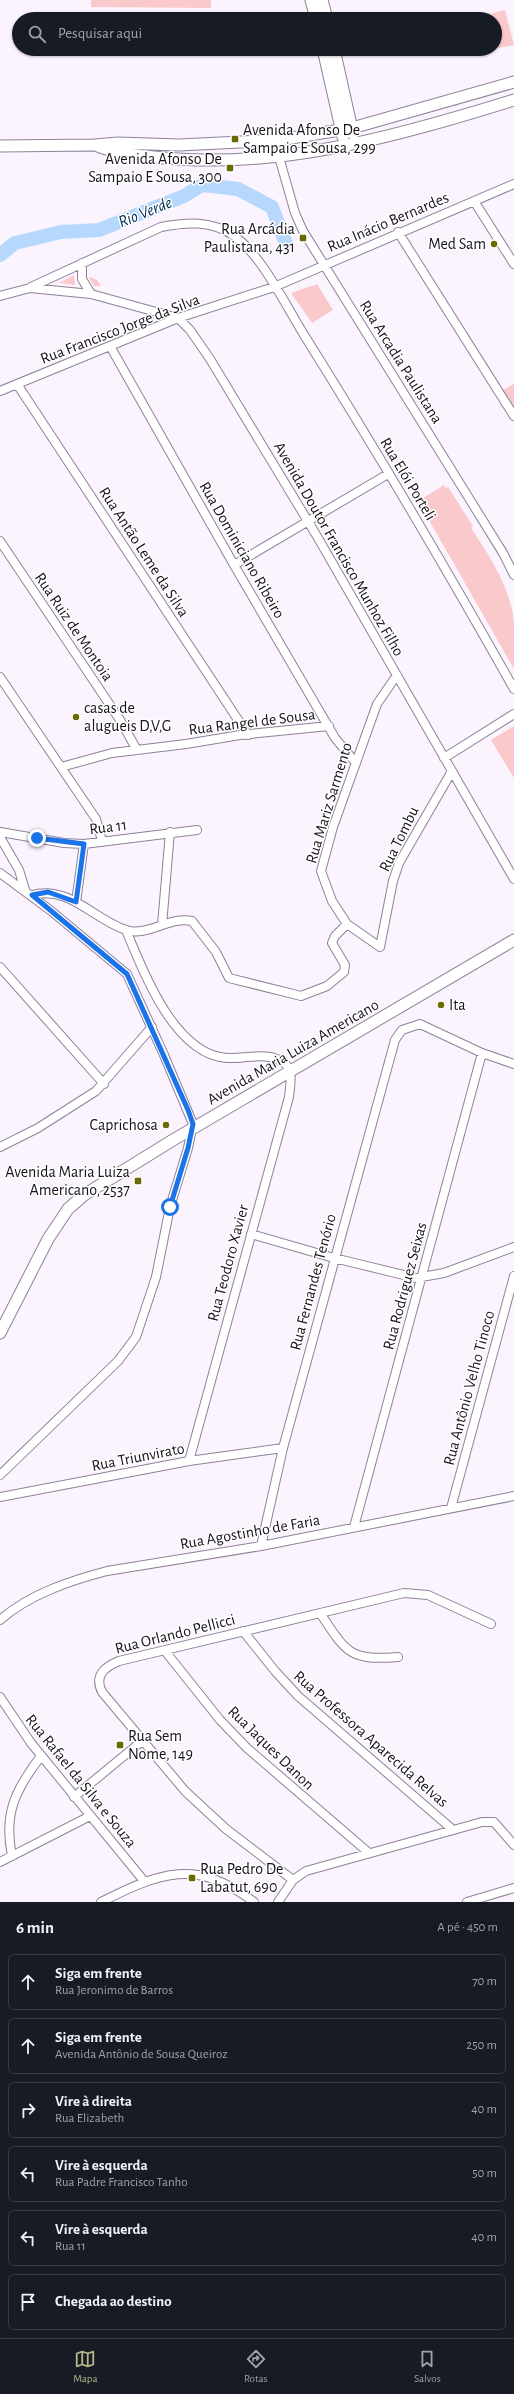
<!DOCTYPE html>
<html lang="pt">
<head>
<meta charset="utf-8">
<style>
  :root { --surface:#171b24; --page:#242831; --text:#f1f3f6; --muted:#9ea1a6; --line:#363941; --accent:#b5b589 }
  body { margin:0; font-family:"Alegreya Sans",sans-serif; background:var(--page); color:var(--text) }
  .stop { position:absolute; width:12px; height:12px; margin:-9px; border:3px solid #1a73e8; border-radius:50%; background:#fff }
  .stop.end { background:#1a73e8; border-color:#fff; box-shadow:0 1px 4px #0008 }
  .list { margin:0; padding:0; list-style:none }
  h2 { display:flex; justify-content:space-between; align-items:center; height:52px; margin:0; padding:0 16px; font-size:17px }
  h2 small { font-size:13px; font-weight:400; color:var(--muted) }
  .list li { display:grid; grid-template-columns:26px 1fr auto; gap:12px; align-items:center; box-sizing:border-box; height:56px; margin:0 8px 8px; padding:0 8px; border:1px solid var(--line); border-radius:6px }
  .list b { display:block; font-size:15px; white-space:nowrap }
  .list p { margin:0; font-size:13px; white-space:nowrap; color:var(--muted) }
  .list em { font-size:13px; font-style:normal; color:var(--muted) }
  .icon { flex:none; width:22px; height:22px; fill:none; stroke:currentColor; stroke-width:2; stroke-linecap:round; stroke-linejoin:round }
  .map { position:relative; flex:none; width:514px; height:1902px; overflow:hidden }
  .search { position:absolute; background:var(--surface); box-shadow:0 1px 3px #0004; left:12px; right:12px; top:12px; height:44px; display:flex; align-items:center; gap:10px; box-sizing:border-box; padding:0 14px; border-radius:22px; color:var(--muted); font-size:15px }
  .sheet { height:436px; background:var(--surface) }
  nav { display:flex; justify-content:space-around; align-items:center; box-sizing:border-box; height:56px; border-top:1px solid var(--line); background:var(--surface); font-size:11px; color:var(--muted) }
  nav a { display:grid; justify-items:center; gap:2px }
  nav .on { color:var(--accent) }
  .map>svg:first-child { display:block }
  .green { fill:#fac9cb }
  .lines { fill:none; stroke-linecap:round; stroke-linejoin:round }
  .river { stroke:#b6d8fd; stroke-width:14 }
  .minor-casing { stroke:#8f8198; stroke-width:10 }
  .major-casing { stroke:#8f8198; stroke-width:13 }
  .minor { stroke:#fff; stroke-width:8 }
  .major { stroke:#fff; stroke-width:11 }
  .route { stroke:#1a73e8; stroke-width:5 }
  .poi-dot { fill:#6b6903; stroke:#fff; stroke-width:1.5 }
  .labels { text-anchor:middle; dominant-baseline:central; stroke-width:3; stroke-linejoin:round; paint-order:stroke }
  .poi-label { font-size:16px; fill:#18121b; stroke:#fff; text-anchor:start }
  .street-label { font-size:16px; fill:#18121b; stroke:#fff }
  .water-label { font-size:17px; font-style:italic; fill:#002c55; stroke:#fff }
</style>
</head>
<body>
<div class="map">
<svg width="514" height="1902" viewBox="0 0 514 1902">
  <rect width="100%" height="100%" fill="#fbf4ff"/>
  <!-- green -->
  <path class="green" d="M91 0H211V8L91 7Z
    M505 10 514 45 494 49 495 19H486V15Z
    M74 275 75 285 59 283Z
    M90 277 97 280 101 286H94L89 278Z
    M317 284 333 310 312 323 291 293Z
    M514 384V407L503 390Z
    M444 485 446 488 448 487 473 526 471 528C489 555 511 588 514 622 514 637 514 653 514 669L418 501Z
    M514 726V778L491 740Z"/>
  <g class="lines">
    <!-- river -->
    <path class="river" d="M0 255 15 243 61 232 99 230 184 196 202 185 238 189 272 207 286 244"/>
    <defs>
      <path id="minor" d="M279 157 295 213 303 231 503 553 514 575
        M474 201 514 264
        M398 232 514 416
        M82 263V279L91 294
        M31 287 161 227C186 222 212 220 234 236 262 255 287 308 306 338 378 453 447 570 514 689
        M0 296 30 288 91 294 178 318 190 330 210 359 318 538 514 879
        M110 346 234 565 335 738 356 763
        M17 384 248 735
        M0 391 178 318 274 287 514 184
        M0 541 120 720 137 750
        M234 565 388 474
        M397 675 377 704 333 827 321 871 332 901 347 924 380 947 393 881 399 863 452 771
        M0 677 96 819 102 841
        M444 758 514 714
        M61 767 112 753 186 744 240 735 329 726
        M0 832 64 843 84 844 197 830
        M0 837 19 870 25 890
        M0 873 50 910 127 974 164 1055 193 1124 188 1148 170 1207 156 1277 136 1337 118 1361 0 1475
        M32 895C69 885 93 919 126 930 148 937 169 916 192 921L216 952 229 978 301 996 327 986 344 972 345 965 332 943 335 936 347 924
        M76 902 84 844
        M162 925 170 832
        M126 930C143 972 175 1055 227 1058 245 1059 269 1051 284 1063 294 1070 290 1086 289 1097L189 1461
        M0 967 104 1084
        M0 1147 38 1128 96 1091 152 1027
        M251 1234 334 1258 416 1278 444 1273 514 1247
        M0 1497 189 1461 283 1448
        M451 1508 514 1276
        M354 1527 482 1053
        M261 1546 283 1448 395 1040 402 1030 420 1024 482 1053 514 1064
        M320 1613C346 1652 349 1661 398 1657
        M0 1620C30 1594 69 1581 107 1571L261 1546 514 1496
        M243 1631 275 1671 298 1696 452 1829
        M165 1651 220 1720 247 1748 369 1853
        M0 1697 31 1743 144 1881
        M74 1797 142 1741
        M12 1856C3 1813 16 1789 41 1756
        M0 1862 90 1816
        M293 1880 226 1829 185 1791 102 1692C94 1676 104 1667 119 1661L404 1593 428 1595 491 1624
        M101 1902C161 1872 196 1858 254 1902
        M278 1902 293 1880 306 1871 482 1822H494L514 1845
        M467 1902 514 1888"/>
      <path id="major" d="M311 0 316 19
        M322 0 327 19
        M323 49 343 137
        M334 49 353 134
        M95 145C114 153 133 155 154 157 276 171 398 136 514 100
        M0 146 94 145 118 143 179 145 279 140 352 128 514 82
        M0 1333 48 1239 68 1209 84 1195 173 1140 514 940"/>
    </defs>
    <!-- minor casing -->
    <use href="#minor" class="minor-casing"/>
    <!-- major casing -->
    <use href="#major" class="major-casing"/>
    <!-- minor -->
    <use href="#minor" class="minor"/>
    <!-- major -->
    <use href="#major" class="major"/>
  </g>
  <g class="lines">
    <!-- route -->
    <path class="route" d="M37 838 84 844 76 902 48 892 32 895 127 974 188 1110 193 1124 188 1148 170 1207"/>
  </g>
  <!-- markers -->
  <g class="poi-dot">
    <rect x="231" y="135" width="8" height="8" rx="2"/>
    <rect x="226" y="164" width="8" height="8" rx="2"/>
    <rect x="299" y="234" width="8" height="8" rx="2"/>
    <circle cx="494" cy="244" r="4"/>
    <circle cx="76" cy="717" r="4"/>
    <circle cx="441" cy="1005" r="4"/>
    <circle cx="166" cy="1125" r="4"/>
    <rect x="134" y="1177" width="8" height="8" rx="2"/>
    <rect x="116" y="1741" width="8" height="8" rx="2"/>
    <rect x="188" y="1874" width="8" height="8" rx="2"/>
  </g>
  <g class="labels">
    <!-- poi labels -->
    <g class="poi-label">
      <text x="243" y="130">Avenida Afonso De<tspan x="243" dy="18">Sampaio E Sousa, 299</tspan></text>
      <text x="222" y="159" text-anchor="end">Avenida Afonso De<tspan x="222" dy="18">Sampaio E Sousa, 300</tspan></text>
      <text x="295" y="229" text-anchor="end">Rua Arcádia<tspan x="295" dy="18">Paulistana, 431</tspan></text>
      <text x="486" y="244" text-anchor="end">Med Sam</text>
      <text x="84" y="708">casas de<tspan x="84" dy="18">alugueis D,V,G</tspan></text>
      <text x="449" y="1005">Ita</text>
      <text x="158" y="1125" text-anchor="end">Caprichosa</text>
      <text x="130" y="1172" text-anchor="end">Avenida Maria Luiza<tspan x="130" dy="18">Americano, 2537</tspan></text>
      <text x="128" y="1736">Rua Sem<tspan x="128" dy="18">Nome, 149</tspan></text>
      <text x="200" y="1869">Rua Pedro De<tspan x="200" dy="18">Labatut, 690</tspan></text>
    </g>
    <!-- street labels -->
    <g class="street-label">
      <text transform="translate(388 222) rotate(-23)">Rua Inácio Bernardes</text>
      <text transform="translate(120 329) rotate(-21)">Rua Francisco Jorge da Silva</text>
      <text transform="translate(401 362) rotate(58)">Rua Arcadia Paulistana</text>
      <text transform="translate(408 479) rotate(59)">Rua Elói Porteli</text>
      <text transform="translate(339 549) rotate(60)">Avenida Doutor Francisco Munhoz Filho</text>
      <text transform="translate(242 550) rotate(60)">Rua Dominiciano Ribeiro</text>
      <text transform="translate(144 552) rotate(57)">Rua Antão Leme da Silva</text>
      <text transform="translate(74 627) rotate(56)">Rua Ruiz de Montoia</text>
      <text transform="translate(252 722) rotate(-7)">Rua Rangel de Sousa</text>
      <text transform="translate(329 803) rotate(-73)">Rua Mariz Sarmento</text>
      <text transform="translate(108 827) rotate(-7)">Rua 11</text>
      <text transform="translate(399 839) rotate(-64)">Rua Tombu</text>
      <text transform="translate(293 1052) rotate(-30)">Avenida Maria Luiza Americano</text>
      <text transform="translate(228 1263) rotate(-75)">Rua Teodoro Xavier</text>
      <text transform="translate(313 1282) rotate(-75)">Rua Fernandes Tenório</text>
      <text transform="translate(405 1286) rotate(-75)">Rua Rodriguez Seixas</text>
      <text transform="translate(469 1388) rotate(-75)">Rua Antônio Velho Tinoco</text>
      <text transform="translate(138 1457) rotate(-11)">Rua Triunvirato</text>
      <text transform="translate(250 1532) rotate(-10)">Rua Agostinho de Faria</text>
      <text transform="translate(175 1634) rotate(-14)">Rua Orlando Pellicci</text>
      <text transform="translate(371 1739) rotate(41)">Rua Professora Aparecida Relvas</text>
      <text transform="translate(271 1748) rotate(44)">Rua Jaques Danon</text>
      <text transform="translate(81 1781) rotate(51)">Rua Rafael da Silva e Souza</text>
    </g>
    <!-- water labels -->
    <g class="water-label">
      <text transform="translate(145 212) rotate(-22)">Rio Verde</text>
    </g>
  </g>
</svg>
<div class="stop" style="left:170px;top:1207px"></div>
<div class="stop end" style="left:37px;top:838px"></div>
<div class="search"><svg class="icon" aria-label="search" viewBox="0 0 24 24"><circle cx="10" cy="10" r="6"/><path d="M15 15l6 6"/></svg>Pesquisar aqui</div>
</div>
<section class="sheet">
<h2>6 min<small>A pé · 450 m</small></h2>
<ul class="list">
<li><svg class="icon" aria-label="ahead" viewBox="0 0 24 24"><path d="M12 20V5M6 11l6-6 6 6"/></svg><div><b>Siga em frente</b><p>Rua Jeronimo de Barros</p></div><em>70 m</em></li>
<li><svg class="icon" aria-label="ahead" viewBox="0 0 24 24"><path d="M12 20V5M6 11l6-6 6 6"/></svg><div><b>Siga em frente</b><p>Avenida Antônio de Sousa Queiroz</p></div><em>250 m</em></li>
<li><svg class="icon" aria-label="right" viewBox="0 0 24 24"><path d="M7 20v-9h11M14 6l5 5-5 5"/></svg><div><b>Vire à direita</b><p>Rua Elizabeth</p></div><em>40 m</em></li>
<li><svg class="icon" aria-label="left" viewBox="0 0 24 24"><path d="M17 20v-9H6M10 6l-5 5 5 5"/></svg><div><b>Vire à esquerda</b><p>Rua Padre Francisco Tanho</p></div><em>50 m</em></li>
<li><svg class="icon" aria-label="left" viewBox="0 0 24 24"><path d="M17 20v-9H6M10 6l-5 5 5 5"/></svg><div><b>Vire à esquerda</b><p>Rua 11</p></div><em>40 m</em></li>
<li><svg class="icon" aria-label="arrive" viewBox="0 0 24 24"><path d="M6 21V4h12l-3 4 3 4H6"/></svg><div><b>Chegada ao destino</b></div></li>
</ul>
</section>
<nav>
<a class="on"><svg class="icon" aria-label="map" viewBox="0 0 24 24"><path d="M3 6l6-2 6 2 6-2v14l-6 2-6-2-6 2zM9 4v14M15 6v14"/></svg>Mapa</a>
<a><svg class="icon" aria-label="directions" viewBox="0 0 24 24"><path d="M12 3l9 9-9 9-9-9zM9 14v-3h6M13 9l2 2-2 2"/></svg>Rotas</a>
<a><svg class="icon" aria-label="saved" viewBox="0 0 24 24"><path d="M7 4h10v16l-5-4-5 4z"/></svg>Salvos</a>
</nav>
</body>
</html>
